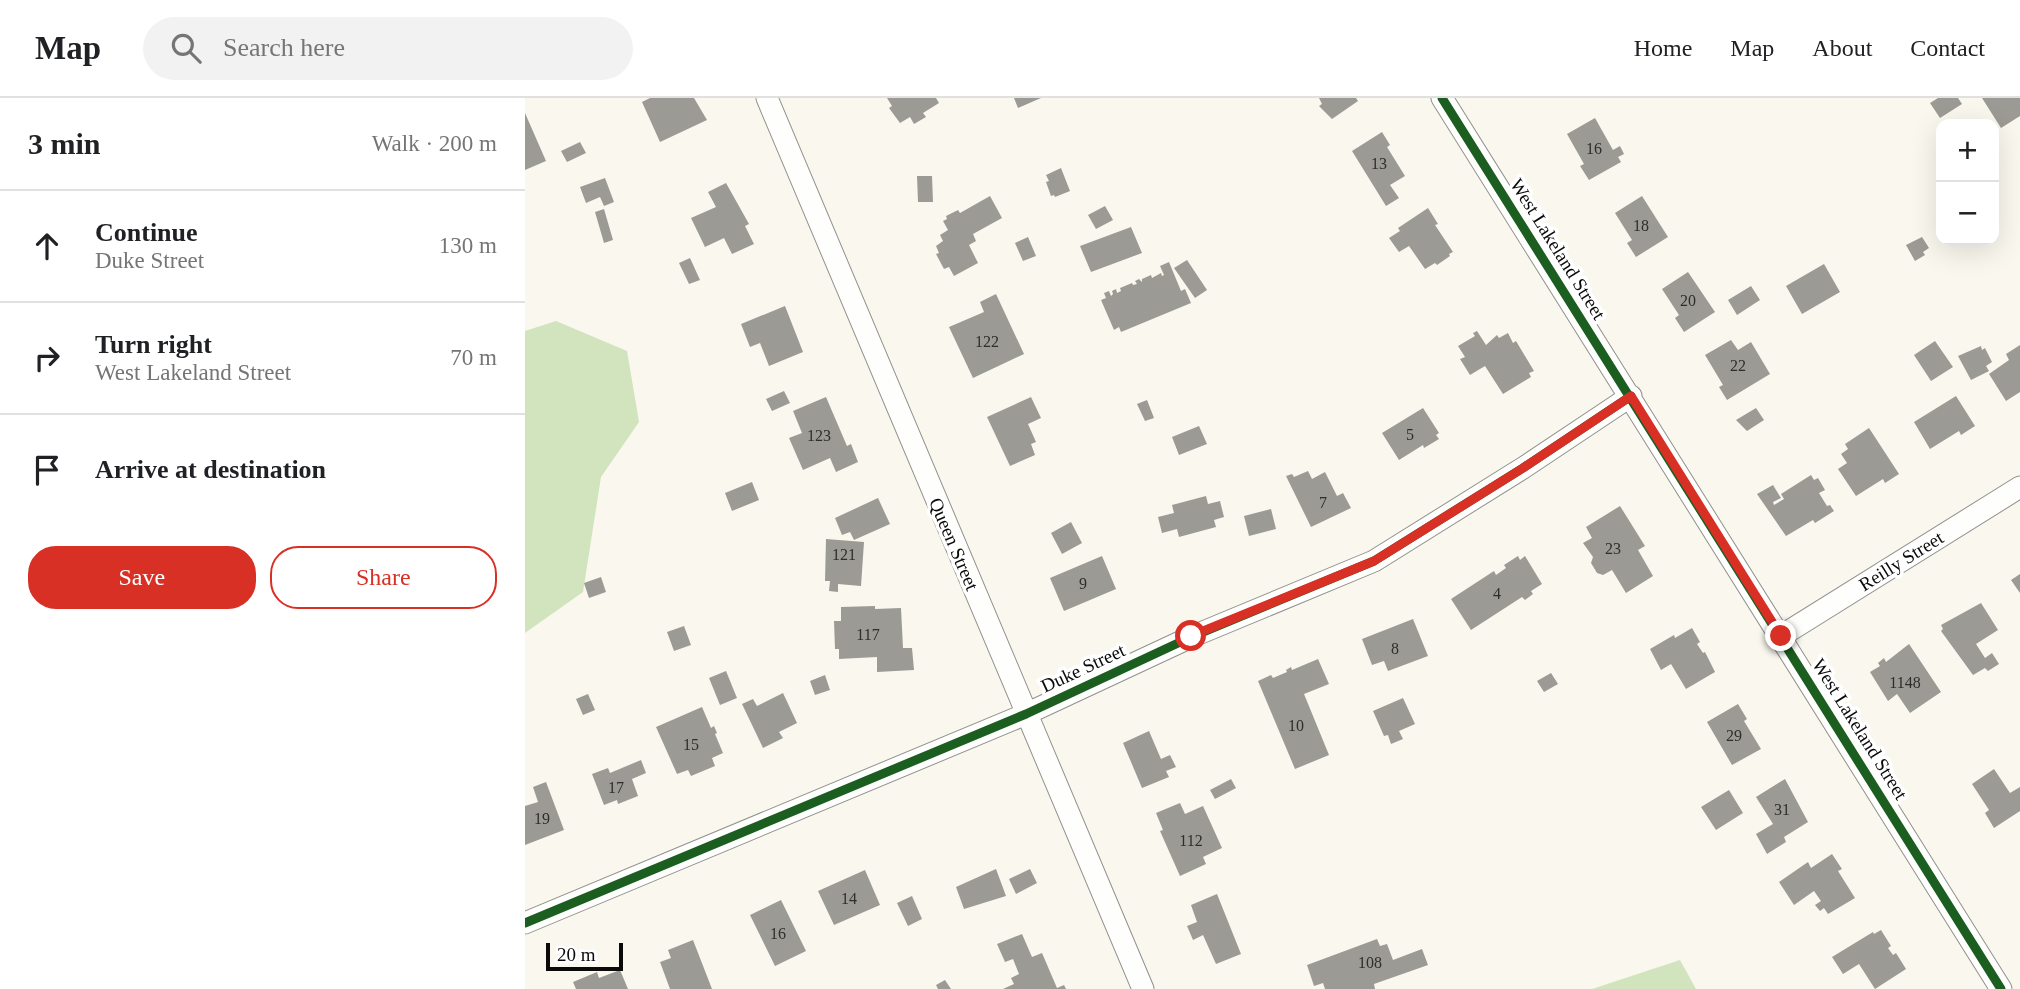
<!DOCTYPE html>
<html lang="en">
<head>
<meta charset="utf-8">
<style>
  :root { --surface:#fff; --page:#f2f2f2; --text:#202124; --muted:#757577; --line:#e0e0e0; --accent:#d93025 }
  body { margin:0; font-family:"Times New Roman",serif; background:var(--page); color:var(--text) }
  .controls { position:absolute; right:21px; top:21px; display:grid; overflow:hidden; border-radius:14px; box-shadow:0 7px 28px #0002 }
  .controls button { width:63px; height:63px; display:grid; place-items:center; padding:0; border:0; border-bottom:2px solid var(--line); background:var(--surface); color:var(--text); font:35px sans-serif }
  .scale { position:absolute; left:21px; bottom:18px; width:77px; box-sizing:border-box; padding-left:7px; border:4px solid #0a0a0a; border-top:0; font-size:19px; line-height:24px; white-space:nowrap; color:#0a0a0a; -webkit-text-stroke:5px #fff; paint-order:stroke }
  .stop { position:absolute; width:21px; height:21px; margin:-16px; border:5px solid #d93025; border-radius:50%; background:#fff }
  .stop.end { background:#d93025; border-color:#fff; box-shadow:0 2px 7px #0008 }
  .list { margin:0; padding:0; list-style:none }
  h2 { display:flex; justify-content:space-between; align-items:center; height:91px; margin:0; padding:0 28px; font-size:30px }
  h2 small { font-size:23px; font-weight:400; color:var(--muted) }
  .list li { display:grid; grid-template-columns:46px 1fr auto; gap:21px; align-items:center; box-sizing:border-box; height:112px; padding:0 28px; border-top:2px solid var(--line) }
  .list b { display:block; font-size:26px; white-space:nowrap }
  .list p { margin:0; font-size:23px; white-space:nowrap; color:var(--muted) }
  .list em { font-size:23px; font-style:normal; color:var(--muted) }
  .actions { display:flex; gap:14px; padding:21px 28px }
  .actions a { flex:1; padding:16px 0; border:2px solid var(--accent); border-radius:28px; text-align:center; font-size:24px; color:var(--accent) }
  .actions .main { background:var(--accent); color:#fff }
  .icon { flex:none; width:38px; height:38px; fill:none; stroke:currentColor; stroke-width:2; stroke-linecap:round; stroke-linejoin:round }
  .map { position:relative; flex:none; width:1495px; height:891px; overflow:hidden }
  header { display:flex; align-items:center; gap:42px; box-sizing:border-box; height:98px; padding:0 35px; background:var(--surface); border-bottom:2px solid var(--line) }
  header strong { font-size:33px }
  nav { display:flex; gap:38px; margin-inline-start:auto; font-size:24px }
  .search { width:490px; height:63px; background:var(--page); display:flex; align-items:center; gap:18px; box-sizing:border-box; padding:0 24px; border-radius:38px; color:var(--muted); font-size:26px }
  main { display:flex }
  aside { flex:1; background:var(--surface) }
  .map>svg:first-child { display:block }
  .forest { fill:#d1e4be }
  .building { fill:#9c9a94 }
  .lines { fill:none; stroke-linecap:round; stroke-linejoin:round }
  .street-casing { stroke:#92918d; stroke-width:23 }
  .street { stroke:#fefefc; stroke-width:21 }
  .cycleway-casing { stroke:#fff; stroke-width:13 }
  .cycleway { stroke:#1b5e20; stroke-width:9 }
  .route { stroke:#d93025; stroke-width:9 }
  .labels { text-anchor:middle; dominant-baseline:central; stroke-width:7; stroke-linejoin:round; paint-order:stroke }
  .number-label { font-size:16px; fill:#2e2e2c }
  .street-label { font-size:19px; fill:#0a0a0a; stroke:#fff }
</style>
</head>
<body>
<header>
<strong>Map</strong>
<div class="search"><svg class="icon" aria-label="search" viewBox="0 0 24 24"><circle cx="10" cy="10" r="6"/><path d="M15 15l6 6"/></svg>Search here</div>
<nav><a>Home</a><a>Map</a><a>About</a><a>Contact</a></nav>
</header>
<main>
<aside>
<h2>3 min<small>Walk · 200 m</small></h2>
<ul class="list">
<li><svg class="icon" aria-label="ahead" viewBox="0 0 24 24"><path d="M12 20V5M6 11l6-6 6 6"/></svg><div><b>Continue</b><p>Duke Street</p></div><em>130 m</em></li>
<li><svg class="icon" aria-label="right" viewBox="0 0 24 24"><path d="M7 20v-9h11M14 6l5 5-5 5"/></svg><div><b>Turn right</b><p>West Lakeland Street</p></div><em>70 m</em></li>
<li><svg class="icon" aria-label="arrive" viewBox="0 0 24 24"><path d="M6 21V4h12l-3 4 3 4H6"/></svg><div><b>Arrive at destination</b></div></li>
</ul>
<div class="actions"><a class="main">Save</a><a>Share</a></div>
</aside>
<div class="map">
<svg width="1495" height="891" viewBox="0 0 1495 891">
  <rect width="100%" height="100%" fill="#f9f7ee"/>
  <!-- forest -->
  <path class="forest" d="M31 223 102 253 114 324 76 379 58 494 0 535V233Z
    M1155 862 1171 891H1067Z"/>
  <!-- building -->
  <path class="building" d="M125 0H169L182 22 135 44 117 4Z
    M362 0H411L414 5 398 15 401 19 389 26 385 19 375 25 364 10 367 8Z
    M489 0H516L493 10Z
    M794 0H831L833 3 807 21 794 8 797 6Z
    M1413 0H1433L1437 6 1415 20 1405 5Z
    M1457 0H1495V18L1476 30Z
    M0 15 21 63 0 72Z
    M1070 20 1088 52 1095 48 1099 56 1093 59 1096 64 1064 82 1055 68 1059 66 1042 36Z
    M857 34 865 47 862 49 880 78 865 87 874 100 861 108 827 53Z
    M55 44 61 55 42 64 36 53Z
    M536 70 545 93 530 99 529 97 526 98 521 84 524 83 521 77Z
    M392 78H407L408 104H393Z
    M80 80 89 104 79 108 75 99 61 105 55 89Z
    M201 85 224 126 220 128 229 146 207 156 199 140 180 149 166 120 191 109 183 94Z
    M465 98 477 120 448 136 451 143 444 147 453 165 429 178 424 169 419 171 411 156 414 155 411 148 418 143 415 137 423 132 418 123 422 121 421 118 433 112 435 115Z
    M1117 98 1143 139 1111 159 1102 145 1107 142 1090 115Z
    M580 108 588 122 571 131 563 117Z
    M903 110 913 126 910 127 928 154 924 156 925 158 912 167 910 165 900 171 884 148 874 154 864 140 875 133 873 130Z
    M79 111 88 142 79 145 70 114Z
    M606 129 617 155 566 174 555 148Z
    M503 139 511 158 498 163 490 145Z
    M1397 139 1404 150 1398 154 1400 157 1390 163 1381 147Z
    M165 160 175 182 164 186 154 165Z
    M662 162 682 192 670 200 649 170Z
    M644 164 656 193 660 191 666 205 596 234 594 229 589 232 576 202 581 200 579 195 584 193 586 198 588 196 587 193 591 191 592 195 596 193 595 190 607 185 608 187 612 186 610 183 614 181 617 184V181L626 177 627 180 636 175 637 178 639 177 635 168Z
    M1299 166 1315 194 1277 216 1261 188Z
    M1163 174 1190 214 1159 234 1150 220 1154 217 1137 191Z
    M1226 188 1235 202 1212 217 1203 202Z
    M471 196 499 256 448 280 424 229 459 214 455 204Z
    M260 208 278 254 244 268 235 245 225 249 216 226Z
    M952 233 961 247 972 237 974 240 983 235 988 245 991 243 1009 273 1004 275 1006 279 978 296 960 268 945 277 935 261 940 259 933 248 950 238 948 235Z
    M1206 242 1213 252 1226 244 1245 276 1202 302 1194 289 1198 287 1180 257Z
    M1410 243 1428 269 1406 283 1389 257Z
    M1495 247V294L1481 303 1464 276 1484 262 1481 256Z
    M1456 248 1457 252 1460 250 1467 264 1461 268 1464 273 1446 282 1433 258Z
    M259 293 265 305 247 313 241 301Z
    M1431 298 1450 328 1436 337 1434 333 1405 351 1389 324Z
    M301 299 322 348 326 346 333 364 311 374 305 360 278 372 264 340 277 335 268 313Z
    M506 299 516 320 503 326 511 344 506 346 510 357 485 368 462 319Z
    M622 302 629 320 620 323 612 306Z
    M898 310 914 335 911 337 914 341 899 350 898 347 874 362 857 335Z
    M1231 310 1239 322 1222 333 1211 322Z
    M674 328 682 346 654 357 647 339Z
    M1344 330 1374 376 1360 385 1358 381 1331 398 1313 371 1322 365 1316 356 1323 351 1320 346Z
    M783 373 787 381 800 374 812 398 818 395 826 410 786 429 761 378 767 376 769 379Z
    M1286 377 1289 382 1293 380 1300 392 1294 395 1302 408 1305 407 1309 413 1290 425 1288 422 1261 438 1232 396 1248 387 1256 400 1248 404 1249 407 1259 401 1256 396Z
    M227 384 234 402 207 413 200 395Z
    M681 398 683 406 695 403 699 419 689 422 691 429 654 439 652 431 637 435 633 419 649 415 647 407Z
    M353 400 365 426 329 442 325 434 317 437 310 420Z
    M1095 408 1120 448 1113 452 1128 478 1101 495 1087 472 1078 477 1072 475 1066 465 1068 459 1058 445 1067 440 1061 429Z
    M746 411 751 431 724 438 719 418Z
    M546 424 557 445 537 456 526 435Z
    M301 441 339 444 336 488 313 486V494L304 493 305 483H300Z
    M577 458 591 491 539 513 525 480Z
    M993 458 995 462 1000 458 1017 486 1006 493 1008 496 1000 502 997 499 946 532 926 501 969 473 971 477 981 470 979 467Z
    M1495 476V495L1486 482Z
    M76 479 81 494 64 500 59 485Z
    M1456 505 1473 532 1451 546 1460 560 1467 555 1474 566 1463 573 1460 570 1448 577 1416 533 1418 531 1416 527Z
    M350 508V511L376 510 378 550H387L389 572 352 574V559L314 561V551H310L309 523H316V509Z
    M888 521 903 558 863 573 859 563 847 567 837 541Z
    M159 528 166 547 149 553 142 534Z
    M1167 530 1175 544 1172 546 1178 555 1180 554 1190 574 1161 591 1146 566 1136 572 1125 551 1149 537 1150 540Z
    M1384 546 1416 594 1385 615 1372 596 1363 603 1345 574 1355 568 1353 565 1359 560 1361 564Z
    M793 561 804 586 779 596 804 657 770 671 733 583 746 577 748 580 762 574 761 572 766 569 767 572Z
    M201 573 212 600 195 607 184 580Z
    M1026 575 1033 586 1019 594 1012 583Z
    M300 577 305 592 290 597 285 583Z
    M258 595 272 625 254 634 258 640 238 650 217 606 228 601 232 608Z
    M63 596 70 612 58 617 51 601Z
    M878 600 890 626 874 633 878 641 866 646 863 637 859 638 848 613Z
    M1213 606 1222 621 1219 623 1236 651 1207 667 1182 624Z
    M177 609 186 630 189 628 192 635 190 636 198 655 187 660 190 668 166 678 163 672 152 676 131 629Z
    M624 633 636 661 645 657 651 669 641 673 644 679 617 690 598 645Z
    M116 662 121 675 107 681 113 698 93 706 92 702 79 707 67 676 83 670 85 675Z
    M1469 671 1485 695 1495 689V713L1469 730 1460 715 1464 712 1447 686Z
    M706 681 711 690 690 701 685 692Z
    M1260 681 1283 724 1259 739 1261 744 1242 756 1231 736 1248 726 1231 699Z
    M21 684 39 732 0 747V708L13 704 8 689Z
    M1204 692 1218 715 1191 732 1176 709Z
    M655 705 660 716 678 708 697 750 678 759 681 766 655 778 635 733 638 732 631 715Z
    M1307 756 1317 771 1313 773 1330 800 1303 816 1299 810 1295 813 1290 807 1296 803 1289 793 1269 807 1254 784 1283 764 1286 770Z
    M471 771 481 798 439 811 431 789Z
    M505 771 512 785 491 796 484 781Z
    M340 772 355 807 309 827 293 793Z
    M692 796 716 856 691 866 678 837 668 842 662 828 672 824 666 807Z
    M387 798 397 821 383 828 372 805Z
    M256 802 281 853 250 868 225 817Z
    M1356 832 1366 848 1363 850 1368 857 1371 855 1381 871 1350 891 1334 866 1318 876 1307 859 1348 834 1349 836Z
    M497 836 507 859 517 855 532 890 539 887 541 891H478L489 886 486 880 494 876 488 861 480 864 472 846Z
    M852 841 855 848 862 846 868 862 897 851 903 867 849 886 850 891H800L798 885 789 888 782 867Z
    M168 842 187 891H145L135 864 146 860 143 852Z
    M95 872 103 891H51L48 884 72 874 74 880Z
    M420 882 426 891H413L411 887Z"/>
  <g class="lines">
    <defs>
      <path id="street" d="M242 0 618 891
        M917 0 1476 891
        M1256 538 1495 389
        M0 825 501 616 666 539 849 463 998 370 1106 298"/>
    </defs>
    <!-- street casing -->
    <use href="#street" class="street-casing"/>
    <!-- street -->
    <use href="#street" class="street"/>
    <defs>
      <path id="cycleway" d="M917 0 1476 891
        M0 825 501 616 666 539 849 463 998 370 1106 298"/>
    </defs>
    <!-- cycleway casing -->
    <use href="#cycleway" class="cycleway-casing"/>
    <!-- cycleway -->
    <use href="#cycleway" class="cycleway"/>
  </g>
  <g class="lines">
    <!-- route -->
    <path class="route" d="M666 538 849 463 998 370 1106 298 1256 538"/>
  </g>
  <g class="labels">
    <!-- number labels -->
    <g class="number-label">
      <text x="1069" y="50">16</text>
      <text x="854" y="65">13</text>
      <text x="1116" y="127">18</text>
      <text x="1163" y="202">20</text>
      <text x="462" y="243">122</text>
      <text x="1213" y="267">22</text>
      <text x="885" y="336">5</text>
      <text x="294" y="337">123</text>
      <text x="798" y="404">7</text>
      <text x="1088" y="450">23</text>
      <text x="319" y="456">121</text>
      <text x="558" y="485">9</text>
      <text x="972" y="495">4</text>
      <text x="343" y="536">117</text>
      <text x="870" y="550">8</text>
      <text x="1380" y="584">1148</text>
      <text x="771" y="627">10</text>
      <text x="1209" y="637">29</text>
      <text x="166" y="646">15</text>
      <text x="91" y="689">17</text>
      <text x="1257" y="711">31</text>
      <text x="17" y="720">19</text>
      <text x="666" y="742">112</text>
      <text x="324" y="800">14</text>
      <text x="253" y="835">16</text>
      <text x="845" y="864">108</text>
    </g>
    <!-- street labels -->
    <g class="street-label">
      <text transform="translate(1033 151) rotate(58)">West Lakeland Street</text>
      <text transform="translate(429 446) rotate(67)">Queen Street</text>
      <text transform="translate(1376 463) rotate(-32)">Reilly Street</text>
      <text transform="translate(558 570) rotate(-25)">Duke Street</text>
      <text transform="translate(1335 631) rotate(58)">West Lakeland Street</text>
    </g>
  </g>
</svg>
<div class="controls">
<button>+</button>
<button>−</button>
</div>
<div class="scale">20 m</div>
<div class="stop" style="left:666px;top:538px"></div>
<div class="stop end" style="left:1256px;top:538px"></div>
</div>
</main>
</body>
</html>
